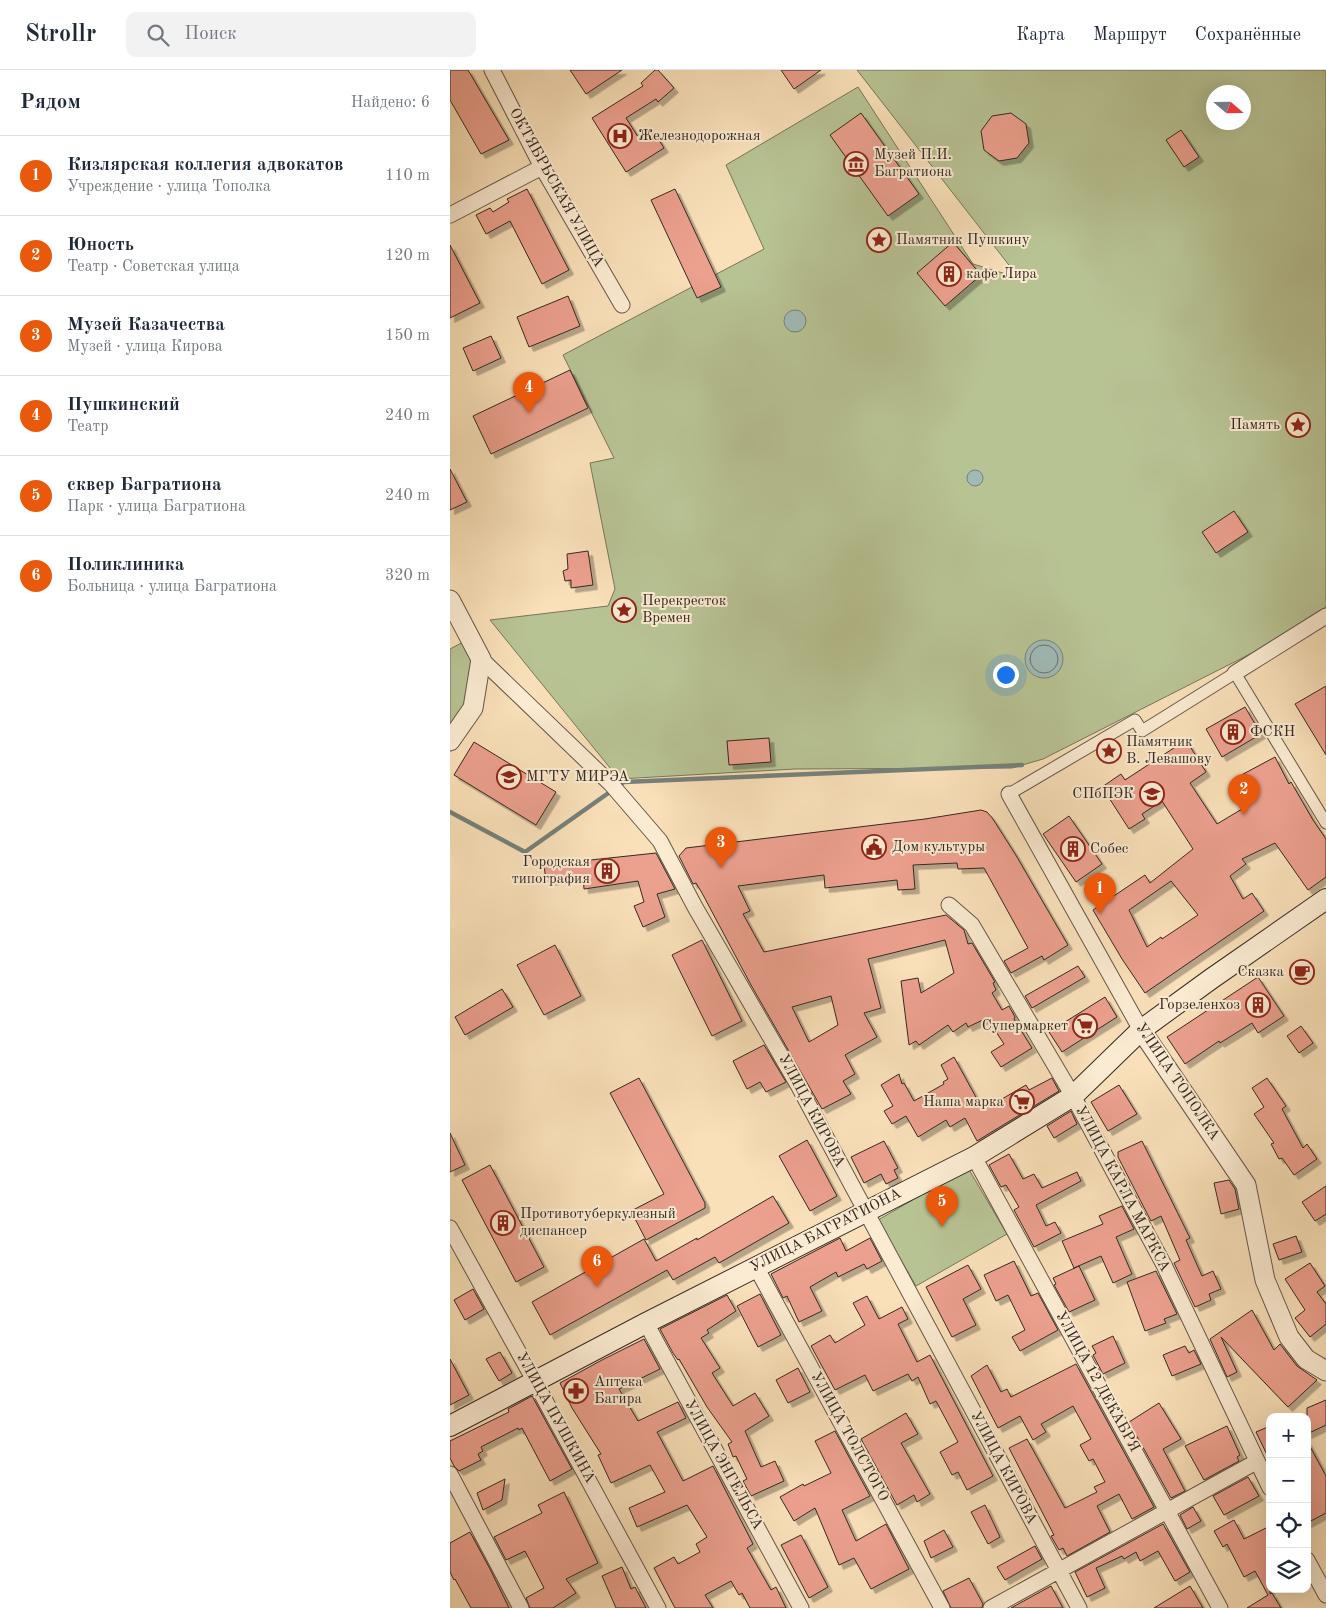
<!DOCTYPE html>
<html lang="ru">
<head>
<meta charset="utf-8">
<style>
  :root { --surface:#fff; --page:#f2f2f3; --text:#1f2937; --muted:#747a83; --line:#e0e1e3; --accent:#ea580c }
  body { margin:0; font-family:"Old Standard TT",serif; background:var(--page); color:var(--text) }
  .controls { position:absolute; right:15px; bottom:15px; display:grid; overflow:hidden; border-radius:10px; box-shadow:0 5px 20px #0002 }
  .controls button { width:45px; height:45px; display:grid; place-items:center; padding:0; border:0; border-bottom:1px solid var(--line); background:var(--surface); color:var(--text); font:25px sans-serif }
  .compass { position:absolute; left:756px; top:15px; width:45px; height:45px; border-radius:50%; background:var(--surface); box-shadow:0 5px 20px #0002; rotate:110deg }
  .you { position:absolute; left:555px; top:604px; width:18px; height:18px; margin:-12px; border:4px solid #fff; border-radius:50%; background:#1a73e8; box-shadow:0 0 0 8px #1a73e833 }
  .badge { display:grid; place-items:center; width:32px; height:32px; border-radius:50%; background:var(--accent); color:#fff; font-size:16px; font-weight:700 }
  .pin { position:absolute; translate:-50% -41px; filter:drop-shadow(0 1px 2px #0008) }
  .pin::after { content:''; position:absolute; top:26px; width:18px; height:15px; background:inherit; clip-path:polygon(0 0,100% 0,50% 100%) }
  .list { margin:0; padding:0; list-style:none }
  h2 { display:flex; justify-content:space-between; align-items:center; height:65px; margin:0; padding:0 20px; font-size:21px }
  h2 small { font-size:16px; font-weight:400; color:var(--muted) }
  .list li { display:grid; grid-template-columns:32px 1fr auto; gap:15px; align-items:center; box-sizing:border-box; height:80px; padding:0 20px; border-top:1px solid var(--line) }
  .list b { display:block; font-size:19px; white-space:nowrap }
  .list p { margin:0; font-size:16px; white-space:nowrap; color:var(--muted) }
  .list em { font-size:16px; font-style:normal; color:var(--muted) }
  .icon { flex:none; width:28px; height:28px; fill:none; stroke:currentColor; stroke-width:2; stroke-linecap:round; stroke-linejoin:round }
  .map { position:relative; flex:none; width:876px; height:1538px; overflow:hidden }
  header { display:flex; align-items:center; gap:30px; box-sizing:border-box; height:70px; padding:0 25px; background:var(--surface); border-bottom:1px solid var(--line) }
  header strong { font-size:24px }
  nav { display:flex; gap:28px; margin-inline-start:auto; font-size:18px }
  .search { width:350px; height:45px; background:var(--page); display:flex; align-items:center; gap:12px; box-sizing:border-box; padding:0 18px; border-radius:10px; color:var(--muted); font-size:19px }
  main { display:flex }
  aside { flex:1; background:var(--surface) }
  .map>svg:first-child { display:block }
  .green { fill:#b8c394; stroke:#76765b; fill-rule:evenodd }
  .water { fill:#a0bbb7; stroke:#75817b }
  .lines { fill:none; stroke-linecap:round; stroke-linejoin:round }
  .shore { stroke:#6a726c; stroke-width:1 }
  .stream { stroke:#75817b; stroke-width:4.5 }
  .building { fill:#eca08e; stroke:#342922; fill-rule:evenodd; filter:url(#shadow) }
  .pedestrian-casing { stroke:#655748; stroke-width:13 }
  .minor-casing { stroke:#655748; stroke-width:17 }
  .tertiary-casing { stroke:#655748; stroke-width:21 }
  .secondary-casing { stroke:#342922; stroke-width:22 }
  .pedestrian { stroke:#fbebd2; stroke-width:11 }
  .minor { stroke:#fbebd2; stroke-width:15 }
  .tertiary { stroke:#fbebd2; stroke-width:19 }
  .secondary { stroke:#fbebd2; stroke-width:20 }
  .labels { text-anchor:middle; dominant-baseline:central; stroke-width:4; stroke-linejoin:round; paint-order:stroke }
  .poi-label { font-size:15px; fill:#342922; stroke:#fbebd2; text-anchor:start }
  .street-label { font-size:15px; fill:#342922; stroke:#fbebd2 }
</style>
</head>
<body>
<header>
<strong>Strollr</strong>
<div class="search"><svg class="icon" aria-label="search" viewBox="0 0 24 24"><circle cx="10" cy="10" r="6"/><path d="M15 15l6 6"/></svg>Поиск</div>
<nav><a>Карта</a><a>Маршрут</a><a>Сохранённые</a></nav>
</header>
<main>
<aside>
<h2>Рядом<small>Найдено: 6</small></h2>
<ul class="list">
<li><span class="badge">1</span><div><b>Кизлярская коллегия адвокатов</b><p>Учреждение · улица Тополка</p></div><em>110 m</em></li>
<li><span class="badge">2</span><div><b>Юность</b><p>Театр · Советская улица</p></div><em>120 m</em></li>
<li><span class="badge">3</span><div><b>Музей Казачества</b><p>Музей · улица Кирова</p></div><em>150 m</em></li>
<li><span class="badge">4</span><div><b>Пушкинский</b><p>Театр</p></div><em>240 m</em></li>
<li><span class="badge">5</span><div><b>сквер Багратиона</b><p>Парк · улица Багратиона</p></div><em>240 m</em></li>
<li><span class="badge">6</span><div><b>Поликлиника</b><p>Больница · улица Багратиона</p></div><em>320 m</em></li>
</ul>
</aside>
<div class="map">
<svg width="876" height="1538" viewBox="0 0 876 1538">
  <defs>
    <filter id="shadow"><feDropShadow dx="4.5" dy="4.5" stdDeviation="0" flood-color="#0004"/></filter>
  </defs>
  <rect width="100%" height="100%" fill="#f9e0b9"/>
  <filter id="stains"><feTurbulence type="fractalNoise" baseFrequency=".004" numOctaves="4"/><feColorMatrix values="0 0 0 0 .2 0 0 0 0 .09 0 0 0 0 .02 0 0 0 .5 -.17"/></filter>
  <radialGradient id="worn" r=".72"><stop offset=".6" stop-color="#630" stop-opacity="0"/><stop offset="1" stop-color="#630" stop-opacity=".3"/></radialGradient>
  <!-- green -->
  <path class="green" d="M407 0H876V537L806 581 593 689 562 698 345 699 169 709 40 550 158 536 165 519 140 393 164 388 113 285 314 179 276 95 408 17 523 194 569 208ZM764 22H794V52H764Z
    M17 570 28 591 21 636 0 671V579Z
    M518 1098 557 1164 466 1216 428 1150Z"/>
  <!-- water -->
  <path class="water" d="M334 251a11 11 0 1 1 22 0a11 11 0 1 1-22 0Z
    M517 408a8 8 0 1 1 16 0a8 8 0 1 1-16 0Z
    M575 589a19 19 0 1 1 38 0a19 19 0 1 1-38 0Z"/>
  <g class="lines">
    <!-- shore -->
    <path class="shore" d="M580 589a14 14 0 1 1 28 0a14 14 0 1 1-28 0Z"/>
    <!-- stream -->
    <path class="stream" d="M0 742 75 782 174 712 572 695"/>
  </g>
  <!-- building -->
  <path class="building" d="M0 0H18L59 70 31 84 0 30Z
    M120 0H172L136 24Z
    M205 0H208L224 18 208 32 206 29 176 48 190 70 204 62 214 78 176 102 142 48 193 16 191 13Z
    M331 0H371L344 19Z
    M411 43 469 124 438 146 380 65Z
    M561 43 576 54 579 73 567 88 549 91 534 80 531 61 542 46Z
    M731 60 749 87 734 97 716 70Z
    M77 119 119 200 92 214 60 151 36 164 26 145 40 138 43 142 59 132 57 129Z
    M225 119 271 217 247 228 201 130Z
    M503 172 531 205 495 236 467 203Z
    M0 175 30 233 0 248Z
    M118 226 130 256 79 277 67 247Z
    M41 266 51 288 23 301 13 278Z
    M120 300 138 338 41 384 23 346Z
    M0 399 17 432 0 440Z
    M784 441 798 462 766 483 752 462Z
    M138 481 143 515 121 518V510L115 511 113 501 118 499 117 484Z
    M876 616V685L845 634Z
    M795 637 811 664 772 687 756 659Z
    M319 668 321 692 279 695 277 671Z
    M736 670 756 702 740 713 767 754 797 736 794 730 795 729 784 709 825 687 839 714 841 712 863 750 876 769V807L858 820 825 773 792 789 796 794 780 806 793 829 802 823 814 841 695 923 672 889 643 840 695 805 700 813 743 779 712 731 692 744 695 749 679 759 652 717 671 704 675 710ZM721 811 748 845 712 869 711 867 697 877 679 840Z
    M24 672 106 722 86 755 4 705Z
    M531 740 537 742 543 749 567 787 597 839 618 875 594 890 592 886 561 903 554 891 578 878 534 798 508 799 507 793 463 795 465 819 448 820 447 810 375 818 374 805 288 816 300 841 293 844 314 882 496 845 514 860 518 874 522 873 545 912 543 913 546 920 542 923 552 940 559 936 565 947 564 949 582 978 551 997 541 982 554 974 537 948 518 957 516 953 503 962 498 955 469 975 466 971 459 975 451 911 468 908 471 923 504 903 495 870 418 889 431 938 414 943 427 967 395 985 405 1004 393 1011 401 1024 372 1039 301 915 252 823 246 813 243 814 229 786 236 778 475 749ZM381 926 388 955 359 972 342 937Z
    M619 746 652 794 626 812 593 764Z
    M206 783 225 819 207 824 215 847 193 857 184 836 194 832 188 811 134 819 133 806 96 811 94 795Z
    M252 870 292 951 262 966 222 885Z
    M105 875 131 926 94 945 67 895Z
    M628 896 635 907 582 938 575 926Z
    M808 907 834 946 808 963 802 953 770 973 769 971 735 994 717 967Z
    M52 919 63 937 15 965 5 947Z
    M655 927 667 947 612 982 599 962Z
    M851 956 863 973 849 983 837 966Z
    M314 975 336 1012 316 1022 310 1012 297 1019 283 991Z
    M504 987 533 1040 576 1015 579 1020 602 1008 609 1021 527 1071 515 1048 500 1057 496 1050 468 1067 456 1046 442 1054 434 1041 443 1036 431 1015 449 1004 452 1014 454 1013 464 1031 494 1014 493 1012 498 1009 491 995Z
    M189 1008 255 1133V1138L196 1170 181 1141 214 1124 160 1023Z
    M817 1008 836 1036 832 1039 853 1078 857 1074 867 1089 844 1105 832 1088 829 1089 821 1074 824 1073 804 1044 814 1037 802 1018Z
    M669 1015 687 1044 658 1061 641 1032Z
    M621 1041 627 1054 604 1068 597 1056Z
    M0 1063 15 1095 0 1102Z
    M357 1070 387 1126 360 1141 329 1086Z
    M434 1071 448 1098 444 1100 448 1108 436 1114 431 1104 414 1113 401 1087Z
    M692 1071 740 1168 736 1170 752 1206 763 1201 771 1219 759 1224 761 1230 745 1237 724 1193 730 1190 711 1146 701 1151 668 1087V1082Z
    M559 1084 573 1109 584 1104 592 1118 627 1102 631 1111 586 1135 596 1156 605 1152 611 1163 584 1177 564 1140 569 1137 556 1115 551 1117 539 1095Z
    M40 1095 94 1197 66 1212 12 1110Z
    M779 1110 785 1119 789 1139 771 1144 764 1113Z
    M876 1116V1144L865 1151 852 1132Z
    M323 1126 339 1153 269 1193 265 1187 223 1210 217 1200 100 1265 82 1232 194 1169 206 1191 247 1168V1170Z
    M672 1136 684 1159 666 1167 682 1204 663 1213 651 1186 624 1198 612 1171 653 1154 649 1146Z
    M846 1166 852 1182 829 1190 823 1174Z
    M390 1168 396 1181 420 1168 432 1191 417 1199 414 1194 388 1207 386 1202 360 1217 372 1241 349 1252 337 1226 333 1228 321 1204Z
    M564 1191 581 1226 588 1223 608 1260 570 1281 562 1267 575 1260 558 1225 546 1231 534 1205Z
    M860 1193 875 1216 867 1222 876 1234V1254L860 1267 845 1248 855 1240 835 1209Z
    M518 1195 531 1219 513 1229 526 1255 502 1267 476 1217Z
    M629 1196 645 1230 619 1242 604 1215 606 1214 603 1208Z
    M706 1201 727 1244 714 1249 716 1253 695 1261 677 1212Z
    M23 1219 34 1239 15 1250 4 1230Z
    M310 1224 331 1265 308 1277 287 1236Z
    M277 1225 286 1241 257 1260 259 1263 251 1268 270 1298 262 1303 283 1336 305 1323 319 1346 295 1361 311 1397 325 1391 334 1411 301 1426 293 1411 297 1409 286 1386 283 1387 278 1374 282 1372 257 1337 229 1289 228 1290 223 1283 210 1259Z
    M417 1226 429 1249 452 1237 458 1249 448 1254 467 1292 480 1285 543 1406 517 1420 508 1402 502 1405 490 1382 508 1372 486 1331 480 1334 468 1307 462 1311 458 1304 423 1321 415 1305 385 1320 361 1276 380 1265 385 1273 415 1255 403 1233Z
    M802 1240 824 1280 830 1274 847 1296 867 1310 838 1337 771 1267 787 1302 777 1307 760 1269Z
    M663 1266 675 1293 653 1304 643 1285 646 1283 642 1276Z
    M194 1269 210 1299 169 1319 188 1351 228 1332 236 1348 207 1362 233 1411 263 1396 303 1474 297 1478 321 1520 326 1517 336 1538H300L292 1523 289 1525 281 1511 255 1525 263 1538H225L204 1498 224 1487 228 1494 250 1482 246 1474 257 1467 237 1435 187 1457 179 1438 215 1422 200 1395 161 1413 148 1385 151 1384 122 1338 110 1313 152 1290Z
    M735 1276 739 1283 744 1280 751 1294 722 1306 713 1285Z
    M50 1282 62 1303 49 1311 36 1289Z
    M0 1289 19 1325 0 1335Z
    M626 1294 704 1437 682 1449 669 1424 647 1436 660 1462 617 1486 613 1478 609 1480 601 1466 604 1465 559 1378 577 1369 615 1438 647 1422 644 1417 655 1412 643 1389 639 1391 630 1375 641 1369 623 1336 591 1354 596 1362 583 1370 570 1346 548 1358 521 1306 537 1295 551 1322 557 1319 561 1327Z
    M348 1298 360 1322 338 1333 326 1310Z
    M82 1326 122 1399 100 1411 72 1358 69 1360 68 1358 31 1377 33 1381 28 1384 31 1390 9 1401 4 1396 0 1388V1371L59 1342 58 1339Z
    M876 1330V1355L857 1364V1338Z
    M709 1333 731 1369 713 1379 735 1421 721 1428 679 1352Z
    M456 1343 468 1364 451 1373 480 1424 467 1432 464 1425 447 1435 411 1369Z
    M777 1356 790 1385 787 1387 789 1391 754 1410 735 1376Z
    M820 1356V1391L806 1362Z
    M385 1361 420 1426 392 1440 406 1471 436 1454 459 1499 421 1519 404 1488 389 1495 365 1438 344 1451 330 1427 353 1414 354 1416 381 1403 365 1371Z
    M857 1371 876 1406V1443L857 1453Z
    M798 1407 809 1426 774 1445 763 1426Z
    M55 1409 52 1430 33 1440 27 1423Z
    M114 1422 148 1493 116 1509 126 1523 103 1538H80L76 1528 94 1518 75 1481 56 1490 44 1467 92 1443 88 1435Z
    M535 1435 550 1467 538 1474 521 1442Z
    M743 1437 751 1451 737 1459 730 1445Z
    M784 1450 794 1469 820 1456V1524L822 1523 831 1538H797L818 1525 805 1501 794 1507 777 1474 773 1477 764 1461Z
    M713 1454 740 1502 725 1511 708 1481 690 1491 686 1482 674 1489 672 1486 646 1498 655 1518 637 1527 625 1502Z
    M494 1460 503 1477 481 1488 474 1471Z
    M20 1462 40 1499 59 1538H21L5 1509 4 1510 0 1502V1473Z
    M351 1465 378 1517 359 1528 331 1475Z
    M585 1476 592 1489 555 1510 547 1497Z
    M172 1497 181 1519 185 1517 196 1538H166L152 1506Z
    M519 1508 533 1534 532 1538H501L493 1521Z
    M601 1516 613 1538H561Z
    M740 1516 753 1538H704Z"/>
  <g class="lines">
    <defs>
      <path id="pedestrian" d="M559 724 685 650 692 661 785 603 876 753"/>
      <path id="minor" d="M42 0 92 97 172 235
        M0 145 92 97
        M31 589 161 714 210 771 245 837 348 1015 629 1538
        M785 603 876 546
        M559 724 691 960
        M499 835 522 855 623 1026 714 1195 820 1418
        M524 1087 770 1538
        M0 1158 85 1312 208 1538
        M306 1197 492 1538
        M196 1253 351 1538
        M0 1404 71 1538
        M857 1490 876 1525
        M541 1538 806 1392"/>
      <path id="tertiary" d="M0 530 31 589 23 638 0 671
        M691 960 796 1115 815 1210 839 1267 856 1289 876 1301"/>
      <path id="secondary" d="M0 1356 196 1253 524 1087 623 1026 691 960 761 909 876 829"/>
    </defs>
    <!-- pedestrian casing -->
    <use href="#pedestrian" class="pedestrian-casing"/>
    <!-- minor casing -->
    <use href="#minor" class="minor-casing"/>
    <!-- tertiary casing -->
    <use href="#tertiary" class="tertiary-casing"/>
    <!-- secondary casing -->
    <use href="#secondary" class="secondary-casing"/>
    <!-- pedestrian -->
    <use href="#pedestrian" class="pedestrian"/>
    <!-- minor -->
    <use href="#minor" class="minor"/>
    <!-- tertiary -->
    <use href="#tertiary" class="tertiary"/>
    <!-- secondary -->
    <use href="#secondary" class="secondary"/>
  </g>
  <!-- icons -->
  <defs>
    <symbol id="hospital-ring" viewBox="-11 -11 22 22"><circle r="9.5" fill="#fbebd2" stroke="#8f2418" stroke-width="1.5"/><path d="M-5-5h3v3.5h4V-5h3V5h-3V1.5h-4V5h-3Z" fill="#8f2418"/></symbol>
    <symbol id="museum-ring" viewBox="-11 -11 22 22"><circle r="9.5" fill="#fbebd2" stroke="#8f2418" stroke-width="1.5"/><path d="M0-6L6-3V-2H-6V-3ZM-5-1h2V3h-2ZM-1-1h2V3h-2ZM3-1h2V3H3ZM-6 4H6V6H-6Z" fill="#8f2418"/></symbol>
    <symbol id="sight-ring" viewBox="-11 -11 22 22"><circle r="9.5" fill="#fbebd2" stroke="#8f2418" stroke-width="1.5"/><path d="M0-6L1.8-2.2L6-1.7L2.9 1.2L3.7 5.4L0 3.3L-3.7 5.4L-2.9 1.2L-6-1.7L-1.8-2.2Z" fill="#8f2418"/></symbol>
    <symbol id="building-ring" viewBox="-11 -11 22 22"><circle r="9.5" fill="#fbebd2" stroke="#8f2418" stroke-width="1.5"/><path d="M-4-6H4V6H1V3H-1V6H-4ZM-2.5-4.3h1.7v1.8h-1.7ZM.8-4.3h1.7v1.8H.8ZM-2.5-1h1.7V.8h-1.7ZM.8-1h1.7V.8H.8Z" fill="#8f2418"/></symbol>
    <symbol id="university-ring" viewBox="-11 -11 22 22"><circle r="9.5" fill="#fbebd2" stroke="#8f2418" stroke-width="1.5"/><path d="M0-5L7-2L0 1L-7-2ZM-4 1L0 2.5L4 1V4Q0 6-4 4Z" fill="#8f2418"/></symbol>
    <symbol id="civic-ring" viewBox="-11 -11 22 22"><circle r="9.5" fill="#fbebd2" stroke="#8f2418" stroke-width="1.5"/><path d="M-.6-6.5H3V-4.5H.6V-3L4-1V1h2V6H-6V1h2V-1L-.6-3ZM-1.2 2.5V6h2.4V2.5Z" fill="#8f2418"/></symbol>
    <symbol id="cafe-ring" viewBox="-11 -11 22 22"><circle r="9.5" fill="#fbebd2" stroke="#8f2418" stroke-width="1.5"/><path d="M-5.5-4.5H6V0H3Q3 3.5 0 3.5H-2.5Q-5.5 3.5-5.5 0ZM3-3.2v2h1.7v-2ZM-6 4.5H4V6H-6Z" fill="#8f2418"/></symbol>
    <symbol id="supermarket-ring" viewBox="-11 -11 22 22"><circle r="9.5" fill="#fbebd2" stroke="#8f2418" stroke-width="1.5"/><path d="M-6-5.5h2.5l.6 2H6L4.5 2H-2.5L-4.4-4H-6ZM-1.5 3.2a1.3 1.3 0 1 0 .1 0ZM3 3.2a1.3 1.3 0 1 0 .1 0Z" fill="#8f2418"/></symbol>
    <symbol id="pharmacy-ring" viewBox="-11 -11 22 22"><circle r="9.5" fill="#fbebd2" stroke="#8f2418" stroke-width="1.5"/><path d="M-2-6h4v4h4v4h-4v4h-4v-4h-4v-4h4Z" fill="#8f2418"/></symbol>
  </defs>
  <g fill-rule="evenodd">
    <use href="#hospital-ring" x="156" y="52" width="28" height="28"/>
    <use href="#museum-ring" x="392" y="80" width="28" height="28"/>
    <use href="#sight-ring" x="415" y="156" width="28" height="28"/>
    <use href="#building-ring" x="485" y="190" width="28" height="28"/>
    <use href="#sight-ring" x="834" y="341" width="28" height="28"/>
    <use href="#sight-ring" x="160" y="526" width="28" height="28"/>
    <use href="#building-ring" x="769" y="648" width="28" height="28"/>
    <use href="#sight-ring" x="645" y="667" width="28" height="28"/>
    <use href="#university-ring" x="45" y="693" width="28" height="28"/>
    <use href="#university-ring" x="688" y="710" width="28" height="28"/>
    <use href="#civic-ring" x="410" y="763" width="28" height="28"/>
    <use href="#building-ring" x="609" y="765" width="28" height="28"/>
    <use href="#building-ring" x="143" y="787" width="28" height="28"/>
    <use href="#cafe-ring" x="838" y="888" width="28" height="28"/>
    <use href="#building-ring" x="794" y="921" width="28" height="28"/>
    <use href="#supermarket-ring" x="621" y="942" width="28" height="28"/>
    <use href="#supermarket-ring" x="558" y="1018" width="28" height="28"/>
    <use href="#building-ring" x="39" y="1139" width="28" height="28"/>
    <use href="#pharmacy-ring" x="112" y="1307" width="28" height="28"/>
  </g>
  <g class="labels">
    <!-- poi labels -->
    <g class="poi-label">
      <text x="188" y="66">Железнодорожная</text>
      <text x="424" y="85">Музей П.И.<tspan x="424" dy="17">Багратиона</tspan></text>
      <text x="446" y="170">Памятник Пушкину</text>
      <text x="516" y="204">кафе Лира</text>
      <text x="830" y="355" text-anchor="end">Память</text>
      <text x="192" y="531">Перекресток<tspan x="192" dy="17">Времен</tspan></text>
      <text x="800" y="662">ФСКН</text>
      <text x="676" y="672">Памятник<tspan x="676" dy="17">В. Левашову</tspan></text>
      <text x="76" y="707">МГТУ МИРЭА</text>
      <text x="684" y="724" text-anchor="end">СПбПЭК</text>
      <text x="442" y="777">Дом культуры</text>
      <text x="640" y="779">Собес</text>
      <text x="140" y="792" text-anchor="end">Городская<tspan x="140" dy="17">типография</tspan></text>
      <text x="834" y="902" text-anchor="end">Сказка</text>
      <text x="790" y="935" text-anchor="end">Горзеленхоз</text>
      <text x="618" y="956" text-anchor="end">Супермаркет</text>
      <text x="554" y="1032" text-anchor="end">Наша марка</text>
      <text x="70" y="1144">Противотуберкулезный<tspan x="70" dy="17">диспансер</tspan></text>
      <text x="144" y="1312">Аптека<tspan x="144" dy="17">Багира</tspan></text>
    </g>
    <!-- street labels -->
    <g class="street-label">
      <text transform="translate(106 118) rotate(61)">ОКТЯБРЬСКАЯ УЛИЦА</text>
      <text transform="translate(727 1012) rotate(56)">УЛИЦА ТОПОЛКА</text>
      <text transform="translate(361 1041) rotate(62)">УЛИЦА КИРОВА</text>
      <text transform="translate(672 1119) rotate(62)">УЛИЦА КАРЛА МАРКСА</text>
      <text transform="translate(376 1161) rotate(-27)">УЛИЦА БАГРАТИОНА</text>
      <text transform="translate(647 1312) rotate(61)">УЛИЦА 12 ДЕКАБРЯ</text>
      <text transform="translate(105 1348) rotate(61)">УЛИЦА ПУШКИНА</text>
      <text transform="translate(399 1367) rotate(61)">УЛИЦА ТОЛСТОГО</text>
      <text transform="translate(273 1395) rotate(61)">УЛИЦА ЭНГЕЛЬСА</text>
      <text transform="translate(553 1398) rotate(62)">УЛИЦА КИРОВА</text>
    </g>
  </g>
  <rect width="100%" height="100%" filter="url(#stains)"/>
  <rect width="100%" height="100%" fill="url(#worn)"/>
</svg>
<div class="controls">
<button>+</button>
<button>−</button>
<button><svg class="icon" aria-label="locate" viewBox="0 0 24 24"><circle cx="12" cy="12" r="6"/><path d="M12 2v4M12 18v4M2 12h4M18 12h4"/></svg></button>
<button><svg class="icon" aria-label="layers" viewBox="0 0 24 24"><path d="M12 4l9 5-9 5-9-5zM3 14l9 5 9-5"/></svg></button>
</div>
<svg class="compass" viewBox="-18 -18 36 36"><path d="M0-13l5 13h-10z" fill="#e53935"/><path d="M0 13l5-13h-10z" fill="#747a83"/></svg>
<div class="you"></div>
<div class="pin badge" style="left:650px;top:844px">1</div>
<div class="pin badge" style="left:794px;top:745px">2</div>
<div class="pin badge" style="left:271px;top:798px">3</div>
<div class="pin badge" style="left:79px;top:343px">4</div>
<div class="pin badge" style="left:492px;top:1157px">5</div>
<div class="pin badge" style="left:147px;top:1217px">6</div>
</div>
</main>
</body>
</html>
